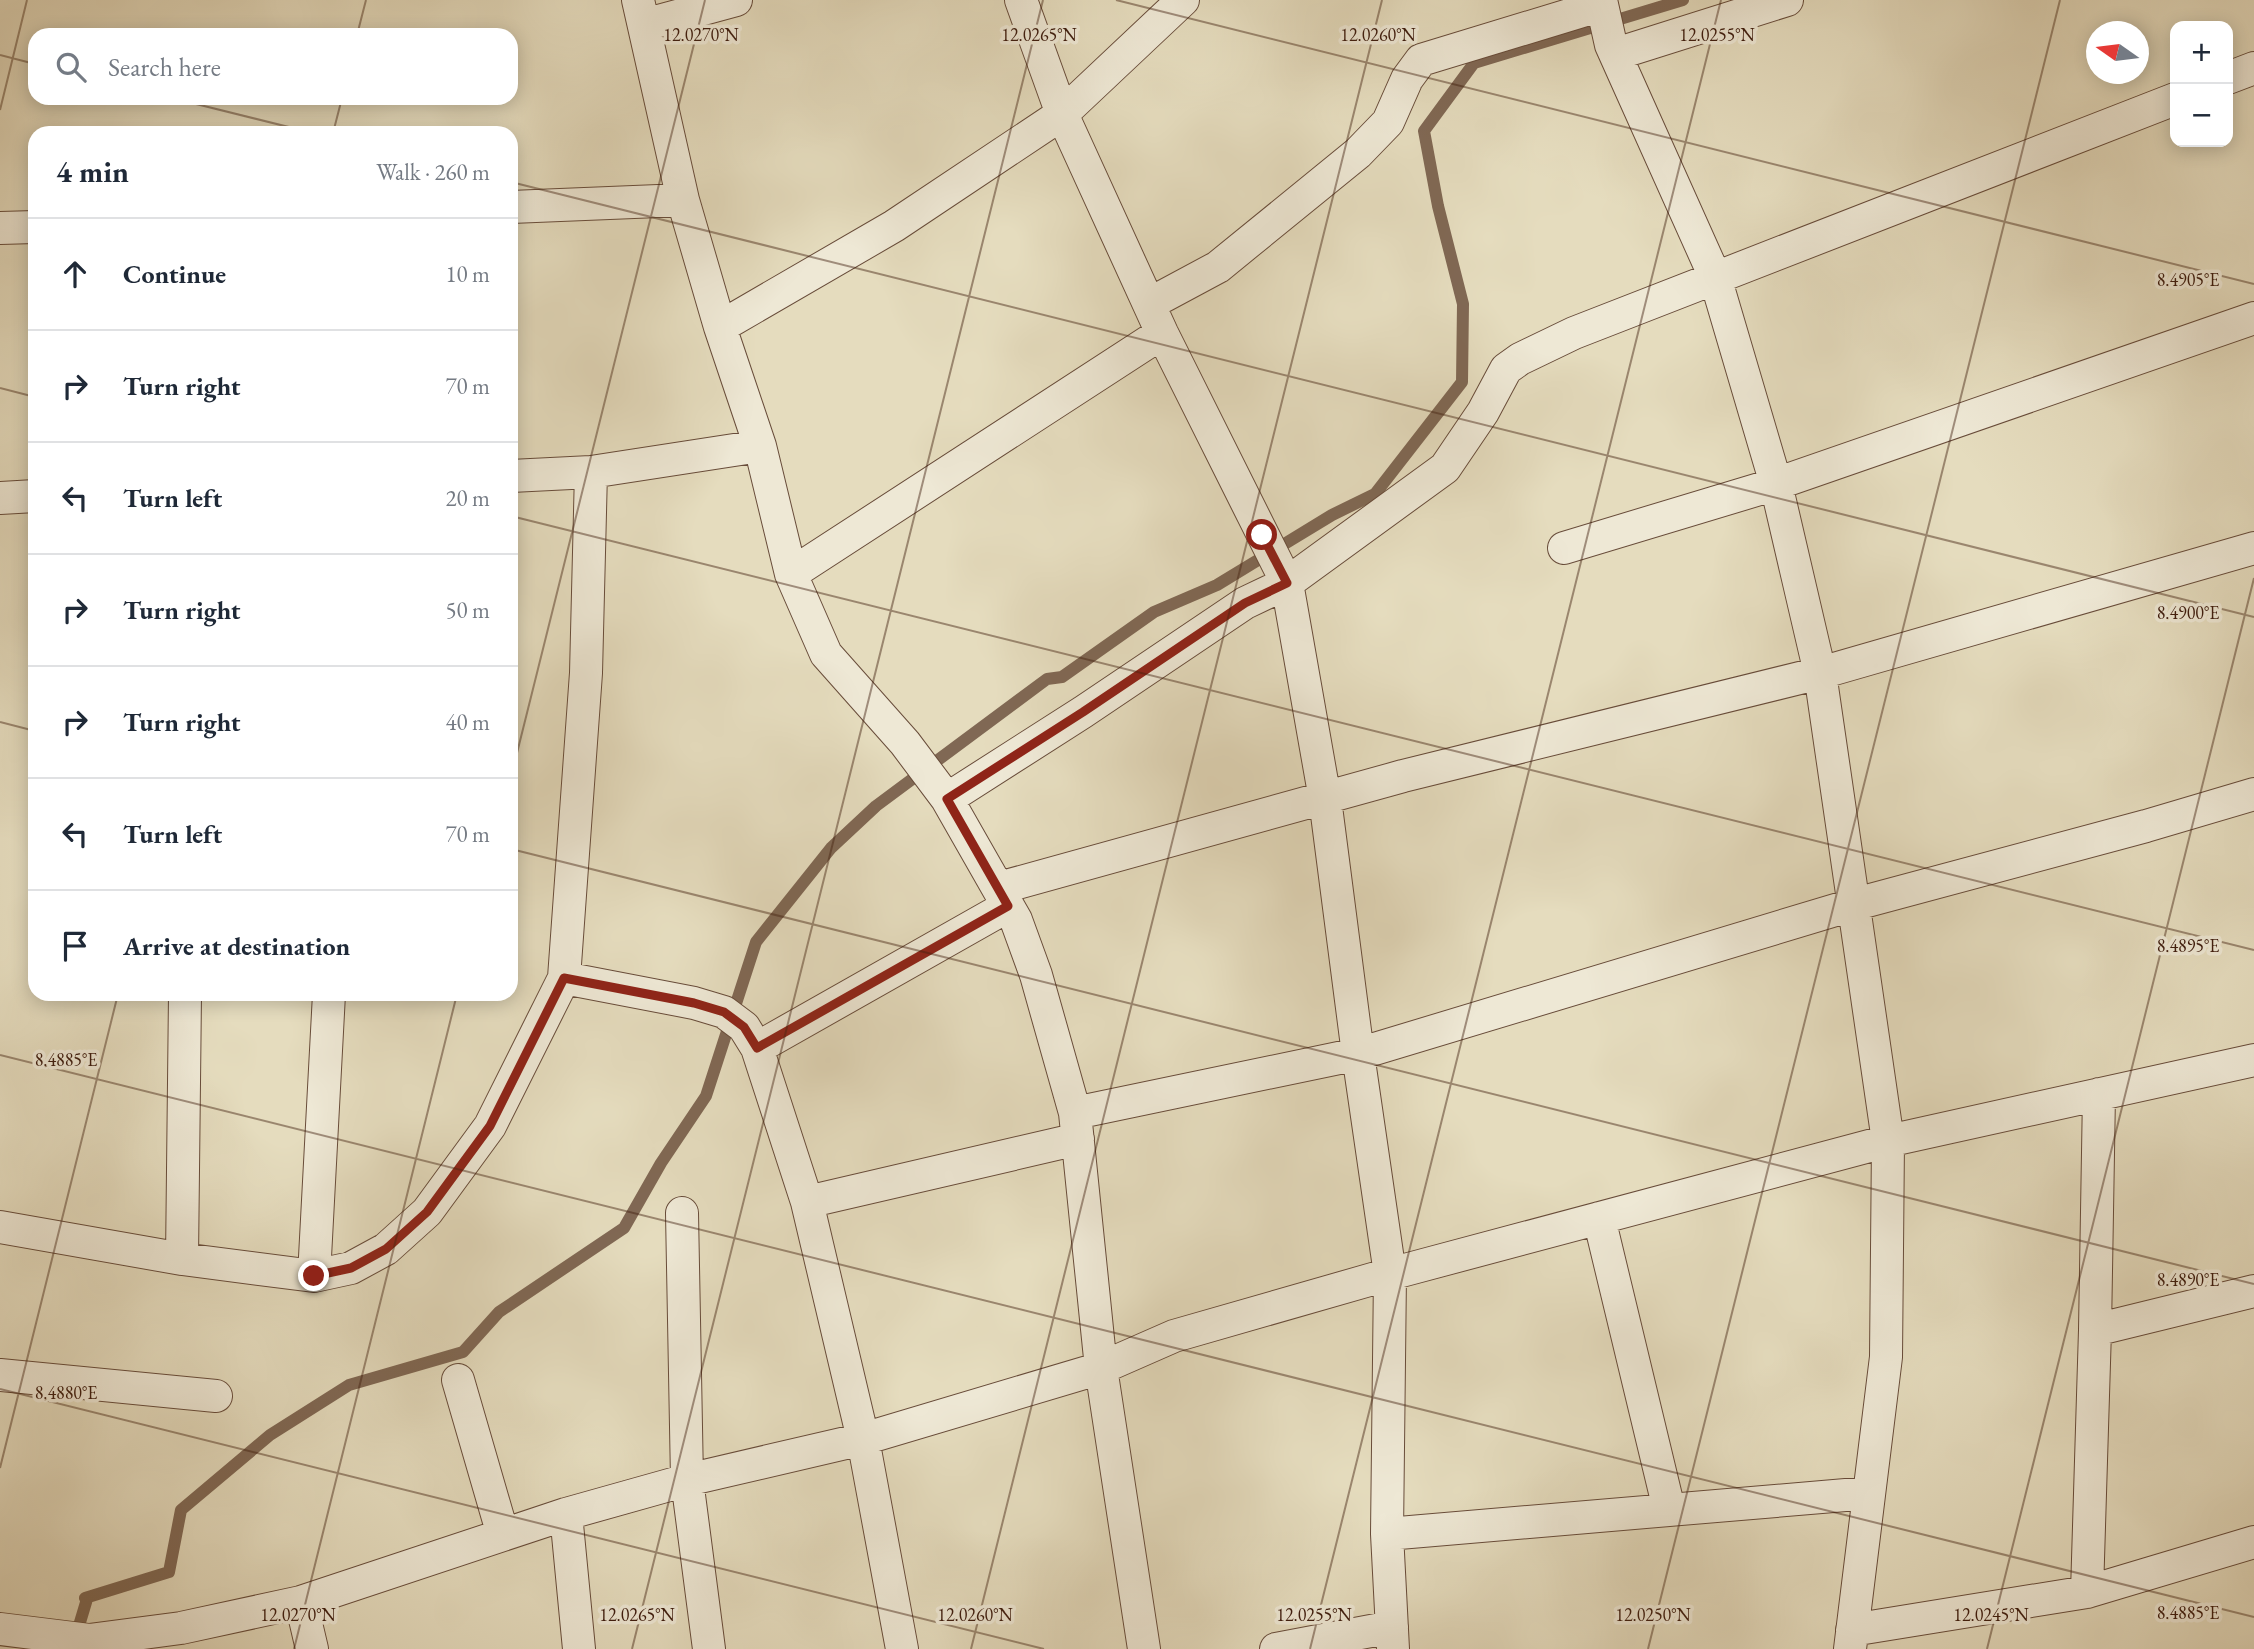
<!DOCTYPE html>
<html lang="en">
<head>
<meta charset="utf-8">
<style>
  :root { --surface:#fff; --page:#f6f6f7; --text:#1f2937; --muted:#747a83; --line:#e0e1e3 }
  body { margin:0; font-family:"EB Garamond",serif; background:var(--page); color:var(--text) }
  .controls { position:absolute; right:21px; top:21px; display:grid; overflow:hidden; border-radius:14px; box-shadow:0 4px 18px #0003 }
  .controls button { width:63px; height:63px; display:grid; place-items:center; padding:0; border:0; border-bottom:2px solid var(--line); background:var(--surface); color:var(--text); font:35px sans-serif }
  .compass { position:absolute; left:2086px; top:21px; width:63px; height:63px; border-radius:50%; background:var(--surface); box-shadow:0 4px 18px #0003; rotate:284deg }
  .stop { position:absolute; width:21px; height:21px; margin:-16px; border:5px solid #8f2418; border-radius:50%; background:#fff }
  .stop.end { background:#8f2418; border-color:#fff; box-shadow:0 2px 7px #0008 }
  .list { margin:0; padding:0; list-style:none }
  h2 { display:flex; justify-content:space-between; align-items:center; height:91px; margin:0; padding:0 28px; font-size:30px }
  h2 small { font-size:23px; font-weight:400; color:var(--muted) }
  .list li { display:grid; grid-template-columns:46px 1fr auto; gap:21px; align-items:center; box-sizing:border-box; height:112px; padding:0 28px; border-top:2px solid var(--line) }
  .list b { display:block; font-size:26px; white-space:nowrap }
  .list em { font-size:23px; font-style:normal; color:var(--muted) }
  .icon { flex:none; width:38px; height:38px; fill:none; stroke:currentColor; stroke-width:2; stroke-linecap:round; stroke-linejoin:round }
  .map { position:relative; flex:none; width:2254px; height:1649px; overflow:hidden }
  .search { position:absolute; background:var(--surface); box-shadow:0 4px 18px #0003; left:28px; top:28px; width:490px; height:77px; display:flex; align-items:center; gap:18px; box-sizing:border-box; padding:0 24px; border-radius:21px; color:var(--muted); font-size:26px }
  .panel { position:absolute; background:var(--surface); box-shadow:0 4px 18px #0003; left:28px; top:126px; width:490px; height:875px; border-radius:21px }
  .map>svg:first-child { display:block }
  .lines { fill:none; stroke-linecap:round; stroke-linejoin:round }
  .stream { stroke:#806854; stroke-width:12 }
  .street-casing { stroke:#684c3a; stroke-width:34 }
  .street { stroke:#eee8d5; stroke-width:32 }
  .route { stroke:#8f2418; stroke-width:9 }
  .ticks { fill:none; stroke:#3e1c0e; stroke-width:2; stroke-opacity:0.45 }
  .ticks-label { font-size:18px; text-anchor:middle; fill:#3e1c0e; stroke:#eee8d5; stroke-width:7; stroke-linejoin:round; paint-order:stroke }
</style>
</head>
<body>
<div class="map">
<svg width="2254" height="1649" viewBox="0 0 2254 1649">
  <rect width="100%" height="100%" fill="#e5dcbe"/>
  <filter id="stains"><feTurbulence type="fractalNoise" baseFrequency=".00286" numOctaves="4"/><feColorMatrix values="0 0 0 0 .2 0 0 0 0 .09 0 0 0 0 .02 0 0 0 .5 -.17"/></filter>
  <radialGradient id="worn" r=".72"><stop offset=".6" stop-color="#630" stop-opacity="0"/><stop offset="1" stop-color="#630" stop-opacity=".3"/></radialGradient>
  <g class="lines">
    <!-- stream -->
    <path class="stream" d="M75 1639 87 1599 85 1598 169 1572 181 1510 270 1435 349 1385 463 1352 499 1312 624 1228 661 1163 706 1096 756 942 831 848 876 806 1047 679 1062 677 1154 612 1217 585 1332 515 1375 494 1462 382 1463 304 1438 206 1424 131 1474 63 1683 0"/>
    <defs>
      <path id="street" d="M638 0 683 200 720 327 760 446 791 574 826 654 905 743 947 799 1016 920 1036 975 1075 1113 1101 1368 1144 1649
        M1021 0 1062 114 1162 333 1287 583 1325 799 1358 1054 1390 1274 1387 1534 1393 1649
        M1601 0 1611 45 1715 277 1776 484 1820 673 1888 1141 1886 1357 1850 1649
        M644 25 736 0
        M1616 54 1787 0
        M2228 78 2254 68
        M511 207 683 200
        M0 228 35 227
        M1149 304 1218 267 1358 153 1388 122 1407 79 1421 60 1602 5
        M720 327 894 226 1062 114 1183 0
        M511 476 591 472 760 446
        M0 498 35 496
        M1564 548 1776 484 2254 318
        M791 574 1162 333
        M947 799 1083 712 1245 603 1287 583 1445 468 1483 412 1506 369 1520 359 1574 333 2175 99
        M999 888 1403 776 1820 673 2254 548
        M564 978 694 1003 724 1012 744 1027 757 1048 807 1202 863 1439 902 1649
        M757 1048 1008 906
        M1075 1113 1358 1054 1852 905 2146 826 2254 794
        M807 1202 1078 1139
        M682 1213 687 1480 709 1649
        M1599 1218 1669 1509
        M0 1227 182 1259 314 1276 351 1268 386 1249 427 1212 490 1126 564 978 586 673 591 472
        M182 1259 185 994
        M314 1276 329 994
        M2095 1330 2254 1291
        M0 1375 216 1396
        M458 1380 503 1535
        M566 1514 579 1649
        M1387 1534 1869 1493
        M2087 1592 2095 1330 2099 1094
        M301 1602 312 1649
        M0 1629 89 1640 181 1628 301 1602 566 1514 687 1480 863 1439 1101 1368 1174 1336 1390 1274 1888 1141 2254 1060
        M1852 1630 2087 1592 2254 1542
        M1276 1649 1392 1627"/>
    </defs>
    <!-- street casing -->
    <use href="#street" class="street-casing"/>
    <!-- street -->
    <use href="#street" class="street"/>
  </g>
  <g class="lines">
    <!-- route -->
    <path class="route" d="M314 1276 351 1268 386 1249 427 1212 490 1126 564 978 694 1003 724 1012 744 1027 757 1048 1008 906 947 799 1083 712 1245 603 1287 583 1262 535"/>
  </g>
  <!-- ticks -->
  <path class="ticks" d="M1116 0 2254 284M357 35 366 0M0 55 35 64M172 98 313 133M0 110 27 0M333 133 342 98M511 182 2254 617M0 388 35 397M511 516 2254 950M0 722 35 731M511 777 705 0M511 849 2254 1284M0 1055 2254 1617M0 1389 1044 1649M0 1468 118 994M294 1649 457 994M632 1649 1043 0M971 1649 1382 0M1310 1649 1721 0M1648 1649 2060 0M1987 1649 2254 578"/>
  <g class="ticks-label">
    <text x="701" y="41">12.0270°N</text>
    <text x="1039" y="41">12.0265°N</text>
    <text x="1378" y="41">12.0260°N</text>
    <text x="1717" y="41">12.0255°N</text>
    <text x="2188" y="286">8.4905°E</text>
    <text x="2188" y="619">8.4900°E</text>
    <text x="2188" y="952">8.4895°E</text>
    <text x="66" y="1066">8.4885°E</text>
    <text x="2188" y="1286">8.4890°E</text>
    <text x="66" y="1399">8.4880°E</text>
    <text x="2188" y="1619">8.4885°E</text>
    <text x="298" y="1621">12.0270°N</text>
    <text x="637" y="1621">12.0265°N</text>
    <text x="975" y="1621">12.0260°N</text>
    <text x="1314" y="1621">12.0255°N</text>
    <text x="1653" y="1621">12.0250°N</text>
    <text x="1991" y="1621">12.0245°N</text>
  </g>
  <rect width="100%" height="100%" filter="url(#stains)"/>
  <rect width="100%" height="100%" fill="url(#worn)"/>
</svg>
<div class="controls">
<button>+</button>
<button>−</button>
</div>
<svg class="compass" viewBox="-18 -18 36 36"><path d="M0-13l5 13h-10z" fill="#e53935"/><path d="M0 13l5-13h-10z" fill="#747a83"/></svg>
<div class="stop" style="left:1262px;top:535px"></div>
<div class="stop end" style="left:314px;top:1276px"></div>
<div class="search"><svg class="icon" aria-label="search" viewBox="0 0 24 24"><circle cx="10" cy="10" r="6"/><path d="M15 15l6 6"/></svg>Search here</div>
<section class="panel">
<h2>4 min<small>Walk · 260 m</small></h2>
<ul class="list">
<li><svg class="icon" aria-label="ahead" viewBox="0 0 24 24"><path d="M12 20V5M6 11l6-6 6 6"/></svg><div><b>Continue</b></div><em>10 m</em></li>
<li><svg class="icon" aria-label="right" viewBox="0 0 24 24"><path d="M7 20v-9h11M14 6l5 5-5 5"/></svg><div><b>Turn right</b></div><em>70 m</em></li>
<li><svg class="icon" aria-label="left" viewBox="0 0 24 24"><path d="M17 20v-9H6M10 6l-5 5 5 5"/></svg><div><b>Turn left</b></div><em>20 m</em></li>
<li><svg class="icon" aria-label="right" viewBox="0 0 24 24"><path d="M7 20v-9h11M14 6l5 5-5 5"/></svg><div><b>Turn right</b></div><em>50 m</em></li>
<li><svg class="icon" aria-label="right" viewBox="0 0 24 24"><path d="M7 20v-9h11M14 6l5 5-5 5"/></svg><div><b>Turn right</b></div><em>40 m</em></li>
<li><svg class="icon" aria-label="left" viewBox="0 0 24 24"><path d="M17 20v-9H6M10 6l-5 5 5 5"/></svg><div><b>Turn left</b></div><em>70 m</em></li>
<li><svg class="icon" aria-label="arrive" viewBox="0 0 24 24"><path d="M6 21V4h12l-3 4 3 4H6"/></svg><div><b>Arrive at destination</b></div></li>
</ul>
</section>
</div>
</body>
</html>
